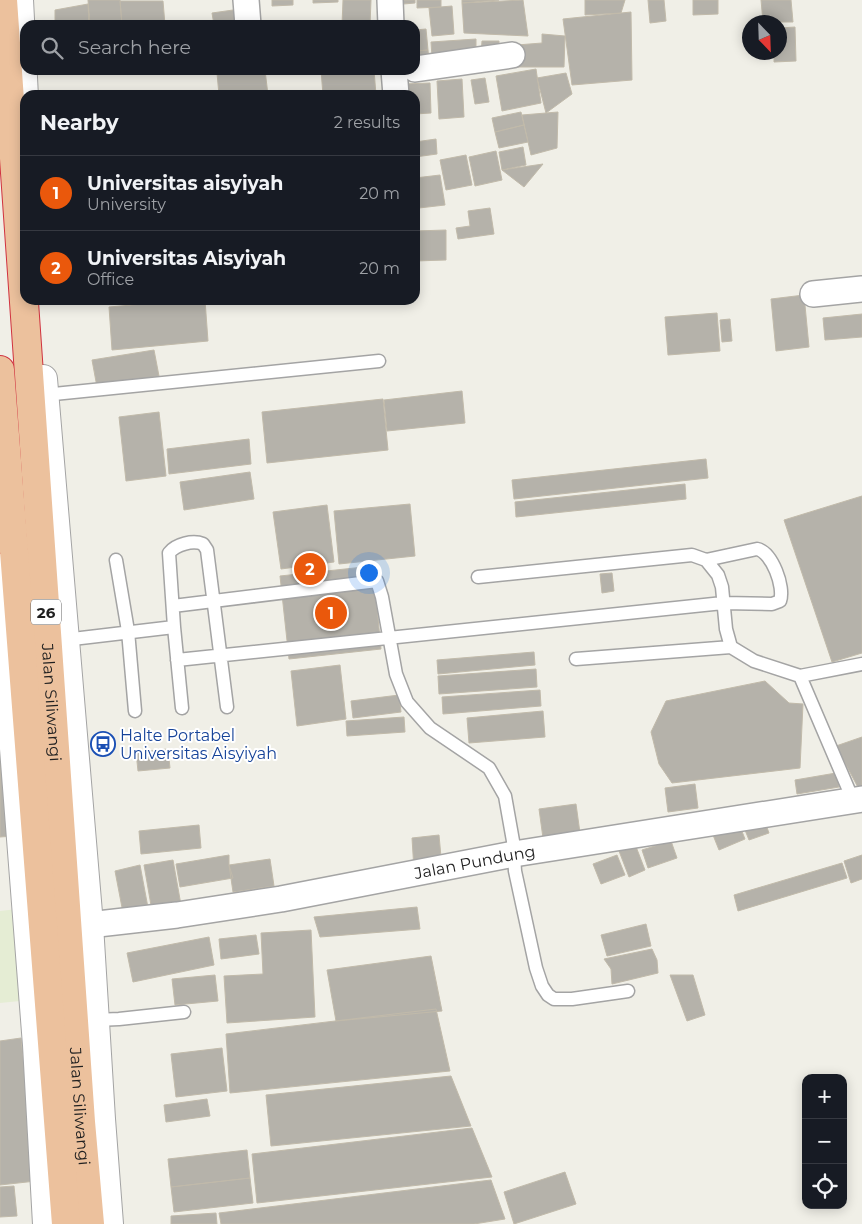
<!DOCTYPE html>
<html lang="en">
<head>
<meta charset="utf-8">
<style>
  :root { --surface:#171b24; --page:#20242c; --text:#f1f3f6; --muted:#9ea1a6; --line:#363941; --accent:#ea580c }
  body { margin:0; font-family:Montserrat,sans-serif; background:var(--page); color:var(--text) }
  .controls { position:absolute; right:15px; bottom:15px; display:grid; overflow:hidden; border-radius:10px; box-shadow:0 2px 12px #0003 }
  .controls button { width:45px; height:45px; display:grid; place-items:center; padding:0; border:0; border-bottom:1px solid var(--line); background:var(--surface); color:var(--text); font:25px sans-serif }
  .compass { position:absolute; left:742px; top:15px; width:45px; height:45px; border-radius:50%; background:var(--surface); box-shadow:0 2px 12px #0003; rotate:157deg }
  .you { position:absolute; left:368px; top:572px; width:18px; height:18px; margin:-12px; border:4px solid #fff; border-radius:50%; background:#1a73e8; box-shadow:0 0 0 8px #1a73e833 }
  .badge { display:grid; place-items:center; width:32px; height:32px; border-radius:50%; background:var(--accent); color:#fff; font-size:16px; font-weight:700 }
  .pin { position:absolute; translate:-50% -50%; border:2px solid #fff; box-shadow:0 1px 5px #0006 }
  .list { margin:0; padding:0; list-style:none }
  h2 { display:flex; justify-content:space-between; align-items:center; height:65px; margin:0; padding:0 20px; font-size:21px }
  h2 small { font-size:16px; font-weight:400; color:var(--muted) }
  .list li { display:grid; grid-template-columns:32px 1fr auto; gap:15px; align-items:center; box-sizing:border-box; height:75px; padding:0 20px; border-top:1px solid var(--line) }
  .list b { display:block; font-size:19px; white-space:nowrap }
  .list p { margin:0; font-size:16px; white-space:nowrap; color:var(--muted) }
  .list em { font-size:16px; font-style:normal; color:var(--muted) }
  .icon { flex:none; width:28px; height:28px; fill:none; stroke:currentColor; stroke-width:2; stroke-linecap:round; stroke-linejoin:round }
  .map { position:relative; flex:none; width:862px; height:1224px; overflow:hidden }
  .search { position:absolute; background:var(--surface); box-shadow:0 2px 12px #0003; left:20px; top:20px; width:400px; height:55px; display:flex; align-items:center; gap:12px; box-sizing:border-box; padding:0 18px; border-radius:15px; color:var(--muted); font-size:19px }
  .panel { position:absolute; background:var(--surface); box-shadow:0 2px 12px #0003; left:20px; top:90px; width:400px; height:215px; border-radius:15px }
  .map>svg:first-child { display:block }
  .farmland { fill:#e5edd4 }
  .building { fill:#b5b2aa; stroke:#c1baaa }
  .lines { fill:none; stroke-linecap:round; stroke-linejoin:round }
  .service-casing { stroke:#a4a4a4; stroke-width:15 }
  .minor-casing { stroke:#a4a4a4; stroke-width:28 }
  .tertiary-casing { stroke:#a4a4a4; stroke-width:30 }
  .trunk-casing { stroke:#d0323f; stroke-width:30 }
  .service { stroke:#fff; stroke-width:12 }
  .minor { stroke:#fff; stroke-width:25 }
  .tertiary { stroke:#fff; stroke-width:28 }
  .trunk { stroke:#ecc19d; stroke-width:28 }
  .labels { text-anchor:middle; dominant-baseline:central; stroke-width:4; stroke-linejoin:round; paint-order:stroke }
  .shield { fill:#fff; stroke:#636363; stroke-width:1 }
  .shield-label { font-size:15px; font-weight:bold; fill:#202020 }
  .street-label { font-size:16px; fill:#202020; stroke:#fff }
  .transit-label { font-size:16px; fill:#164399; stroke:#fff; text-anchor:start }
</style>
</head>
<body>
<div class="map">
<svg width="862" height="1224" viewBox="0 0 862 1224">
  <rect width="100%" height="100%" fill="#f0efe7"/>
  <!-- farmland -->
  <path class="farmland" d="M26 908 30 1000 0 1003V911Z"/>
  <!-- building -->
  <path class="building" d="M88 0H120L122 25H90Z
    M272 0H293V5L272 6Z
    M313 0H338V2L313 3Z
    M343 0H371L370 25H342Z
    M392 0H415V3L392 5Z
    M417 0H441V7L417 8Z
    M462 0H499L462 3Z
    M523 0 528 36 464 33 462 3Z
    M585 0H625L621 13 585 15Z
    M648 0H664L666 21 650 23Z
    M693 0H718V14L693 15Z
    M761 0H791L793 22H763Z
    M120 1H163L165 25H122Z
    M88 4 89 25H55V10Z
    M452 6 454 34 432 36 429 8Z
    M240 9 242 24 214 25 212 13Z
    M631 12 632 80 572 85 563 19Z
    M795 27 796 61 774 62V52H780V28Z
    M426 29 428 50 415 51V30Z
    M542 34 565 36 564 67H518L517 45 542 43Z
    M476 39V54L432 57 431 42Z
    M482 41H499V52L481 54Z
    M428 50 429 61 415 63V51Z
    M536 69 541 103 502 111 496 76Z
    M245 70H265L268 95H219L217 73Z
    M321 70H374L376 95H323Z
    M566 73 572 94 546 113 537 78Z
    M485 78 489 102 475 104 471 80Z
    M462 79 464 117 439 119 437 81Z
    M430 83 431 113 415 114V95H406L405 84Z
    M521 112 524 125 495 132 492 118Z
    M558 112 557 148 531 155 522 115Z
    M524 125 528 142 499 148 495 132Z
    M436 139 437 154 415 157V142Z
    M523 147 526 165 502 170 499 152Z
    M496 151 502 180 475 186 469 157Z
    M466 155 472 185 446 190 440 160Z
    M543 164 524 187 502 170Z
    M440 175 445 205 419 208 415 178Z
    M490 208 494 234 458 239 456 228 470 226 468 211Z
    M446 230V260L415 261V231Z
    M804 295 809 347 776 351 771 299Z
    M189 300H205L208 341 112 350 109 307Z
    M717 313 720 351 668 355 665 317Z
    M862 314V337L825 340 823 318Z
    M730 319 732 341 722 342 720 320Z
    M154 350 159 376 97 387 92 360Z
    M462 391 465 423 387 431 384 400Z
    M383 399 388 450 267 463 262 412Z
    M159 412 166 476 126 481 119 417Z
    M249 439 251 464 169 474 167 449Z
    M706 459 708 478 514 499 512 480Z
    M250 472 254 499 184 510 180 482Z
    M685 484 686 499 516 517 515 502Z
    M862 496V653L832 662 784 520Z
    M410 504 415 556 339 564 334 511Z
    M327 505 334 562 281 569 273 512Z
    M373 566 381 649 289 659 280 576Z
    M612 573 614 591 602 593 600 574Z
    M534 652 535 665 438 674 437 660Z
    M340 665 346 719 297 726 291 671Z
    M536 669 537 687 439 694 438 676Z
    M765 681 789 703 803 704 800 768 672 783 659 764 651 732 666 701Z
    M540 690 541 706 443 714 442 697Z
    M399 695 401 712 353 718 351 701Z
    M543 711 545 737 469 743 467 718Z
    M404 717 405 732 347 736 346 721Z
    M862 737V793H861L836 746Z
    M168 749 170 768 138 771 136 752Z
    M0 755H6L14 836 0 837Z
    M836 773 839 787 797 794 795 780Z
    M695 784 698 808 668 812 665 788Z
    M576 804 580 833 543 838 539 809Z
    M765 822 769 833 749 840 745 830Z
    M739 824 745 839 719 850 713 835Z
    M199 825 201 848 141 854 139 831Z
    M439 835 442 868 414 870 412 838Z
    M671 841 677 858 648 868 642 850Z
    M635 844 645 870 629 877 619 851Z
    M229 855V865L233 878 180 887 176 864Z
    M617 855 625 875 601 884 593 864Z
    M862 855V879L851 883 844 861Z
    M270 859 274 886 233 892 229 865Z
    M173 860 181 905 152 911 144 865Z
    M842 863 847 878 738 911 734 895Z
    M140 865 149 913 124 918 115 871Z
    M417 907 420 929 320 937 314 917Z
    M646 924 651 946 607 956 601 935Z
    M311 930 315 1017 227 1023 224 976 263 974 261 933Z
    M256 935 259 954 221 959 219 939Z
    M209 937 214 965 133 982 127 953Z
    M652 949 657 960 658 973 612 984 611 969 604 959Z
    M431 956 442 1011 336 1021 327 970Z
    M215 975 218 1001 175 1005 172 979Z
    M670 975H693L705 1015 687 1021Z
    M436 1009 450 1071 230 1093 226 1034Z
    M21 1038 36 1181 0 1185V1041Z
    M222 1048 227 1091 176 1097 171 1054Z
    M451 1076 471 1126 271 1146 266 1095Z
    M207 1099 210 1116 166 1122 164 1105Z
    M472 1128 492 1177 257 1203 252 1154Z
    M247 1150 250 1178 171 1187 168 1159Z
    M565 1172 576 1204 514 1224 504 1192Z
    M250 1178 253 1203 174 1212 171 1187Z
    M491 1180 505 1219 474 1224H221L219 1213Z
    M14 1186 17 1216 0 1217V1187Z
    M216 1213 217 1224H171V1216Z"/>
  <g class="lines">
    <defs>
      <path id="service" d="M44 395 379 361
        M116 560 128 631 135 711
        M478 577 692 555 706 560 718 575 722 587 726 629 731 647 576 659
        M173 606 377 581 382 597 396 674 407 702 430 728 489 768 505 796 513 841 515 871 536 968 542 986 548 995 554 999H572L628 991
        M174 627 182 708
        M64 640 174 627 169 553C176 544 193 540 203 544L207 550 227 707
        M731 647 754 661 800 676 862 664
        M177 660 723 603 772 604 780 601C785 587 772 552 757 549L706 560
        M800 676 853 800
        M96 1020 119 1019 184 1012"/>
      <g id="minor">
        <path d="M246 0 248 25"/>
        <path d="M390 0 391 25"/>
        <path d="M415 69 512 55"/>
        <path d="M394 70 396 95"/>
        <path d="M813 294 862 289"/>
        <path id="s1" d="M89 925 177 915 281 899 514 854 862 799"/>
      </g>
      <path id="tertiary" d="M19 0 25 116
        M43 379 89 925 101 1119 109 1224
        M0 568 37 1045 47 1224"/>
      <g id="trunk">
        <path id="s2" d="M3 0 81 1122 90 1224"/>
        <path d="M0 370 66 1224"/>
      </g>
    </defs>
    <!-- service casing -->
    <use href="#service" class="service-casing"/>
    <!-- minor casing -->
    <use href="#minor" class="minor-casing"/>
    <!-- tertiary casing -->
    <use href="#tertiary" class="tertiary-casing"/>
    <!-- trunk casing -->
    <use href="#trunk" class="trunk-casing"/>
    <!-- service -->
    <use href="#service" class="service"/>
    <!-- minor -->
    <use href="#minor" class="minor"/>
    <!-- tertiary -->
    <use href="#tertiary" class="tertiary"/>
    <!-- trunk -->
    <use href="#trunk" class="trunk"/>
  </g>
  <!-- icons -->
  <defs>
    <symbol id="bus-ring" viewBox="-11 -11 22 22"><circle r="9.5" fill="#fff" stroke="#1a4fb4" stroke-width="1.5"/><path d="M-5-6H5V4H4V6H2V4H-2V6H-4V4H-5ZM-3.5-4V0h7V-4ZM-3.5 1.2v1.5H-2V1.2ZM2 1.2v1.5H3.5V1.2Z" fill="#1a4fb4"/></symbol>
  </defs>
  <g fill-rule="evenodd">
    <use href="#bus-ring" x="89" y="730" width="28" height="28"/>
  </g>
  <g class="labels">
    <!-- shield labels -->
    <rect class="shield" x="31" y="599.5" width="30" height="25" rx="4"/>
    <g class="shield-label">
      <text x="46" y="612">26</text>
    </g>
    <!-- street labels -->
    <g class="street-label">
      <text stroke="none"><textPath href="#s2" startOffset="704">Jalan Siliwangi</textPath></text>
      <text stroke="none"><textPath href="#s1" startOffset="391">Jalan Pundung</textPath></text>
      <text stroke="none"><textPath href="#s2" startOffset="1109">Jalan Siliwangi</textPath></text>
    </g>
    <!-- transit labels -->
    <g class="transit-label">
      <text x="120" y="735">Halte Portabel<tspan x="120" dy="18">Universitas Aisyiyah</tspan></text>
    </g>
  </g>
</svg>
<div class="controls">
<button>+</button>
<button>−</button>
<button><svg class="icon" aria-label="locate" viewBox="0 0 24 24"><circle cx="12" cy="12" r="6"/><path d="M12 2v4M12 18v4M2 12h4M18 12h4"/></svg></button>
</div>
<svg class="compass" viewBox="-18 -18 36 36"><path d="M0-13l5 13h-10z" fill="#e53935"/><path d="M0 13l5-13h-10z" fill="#9ea1a6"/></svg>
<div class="you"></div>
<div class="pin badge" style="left:331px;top:613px">1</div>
<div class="pin badge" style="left:310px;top:569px">2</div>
<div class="search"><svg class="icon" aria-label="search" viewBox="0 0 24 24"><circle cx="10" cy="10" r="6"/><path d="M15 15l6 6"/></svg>Search here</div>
<section class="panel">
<h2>Nearby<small>2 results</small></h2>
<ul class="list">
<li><span class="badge">1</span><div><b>Universitas aisyiyah</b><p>University</p></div><em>20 m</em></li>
<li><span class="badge">2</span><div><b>Universitas Aisyiyah</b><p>Office</p></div><em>20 m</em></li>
</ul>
</section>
</div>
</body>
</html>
